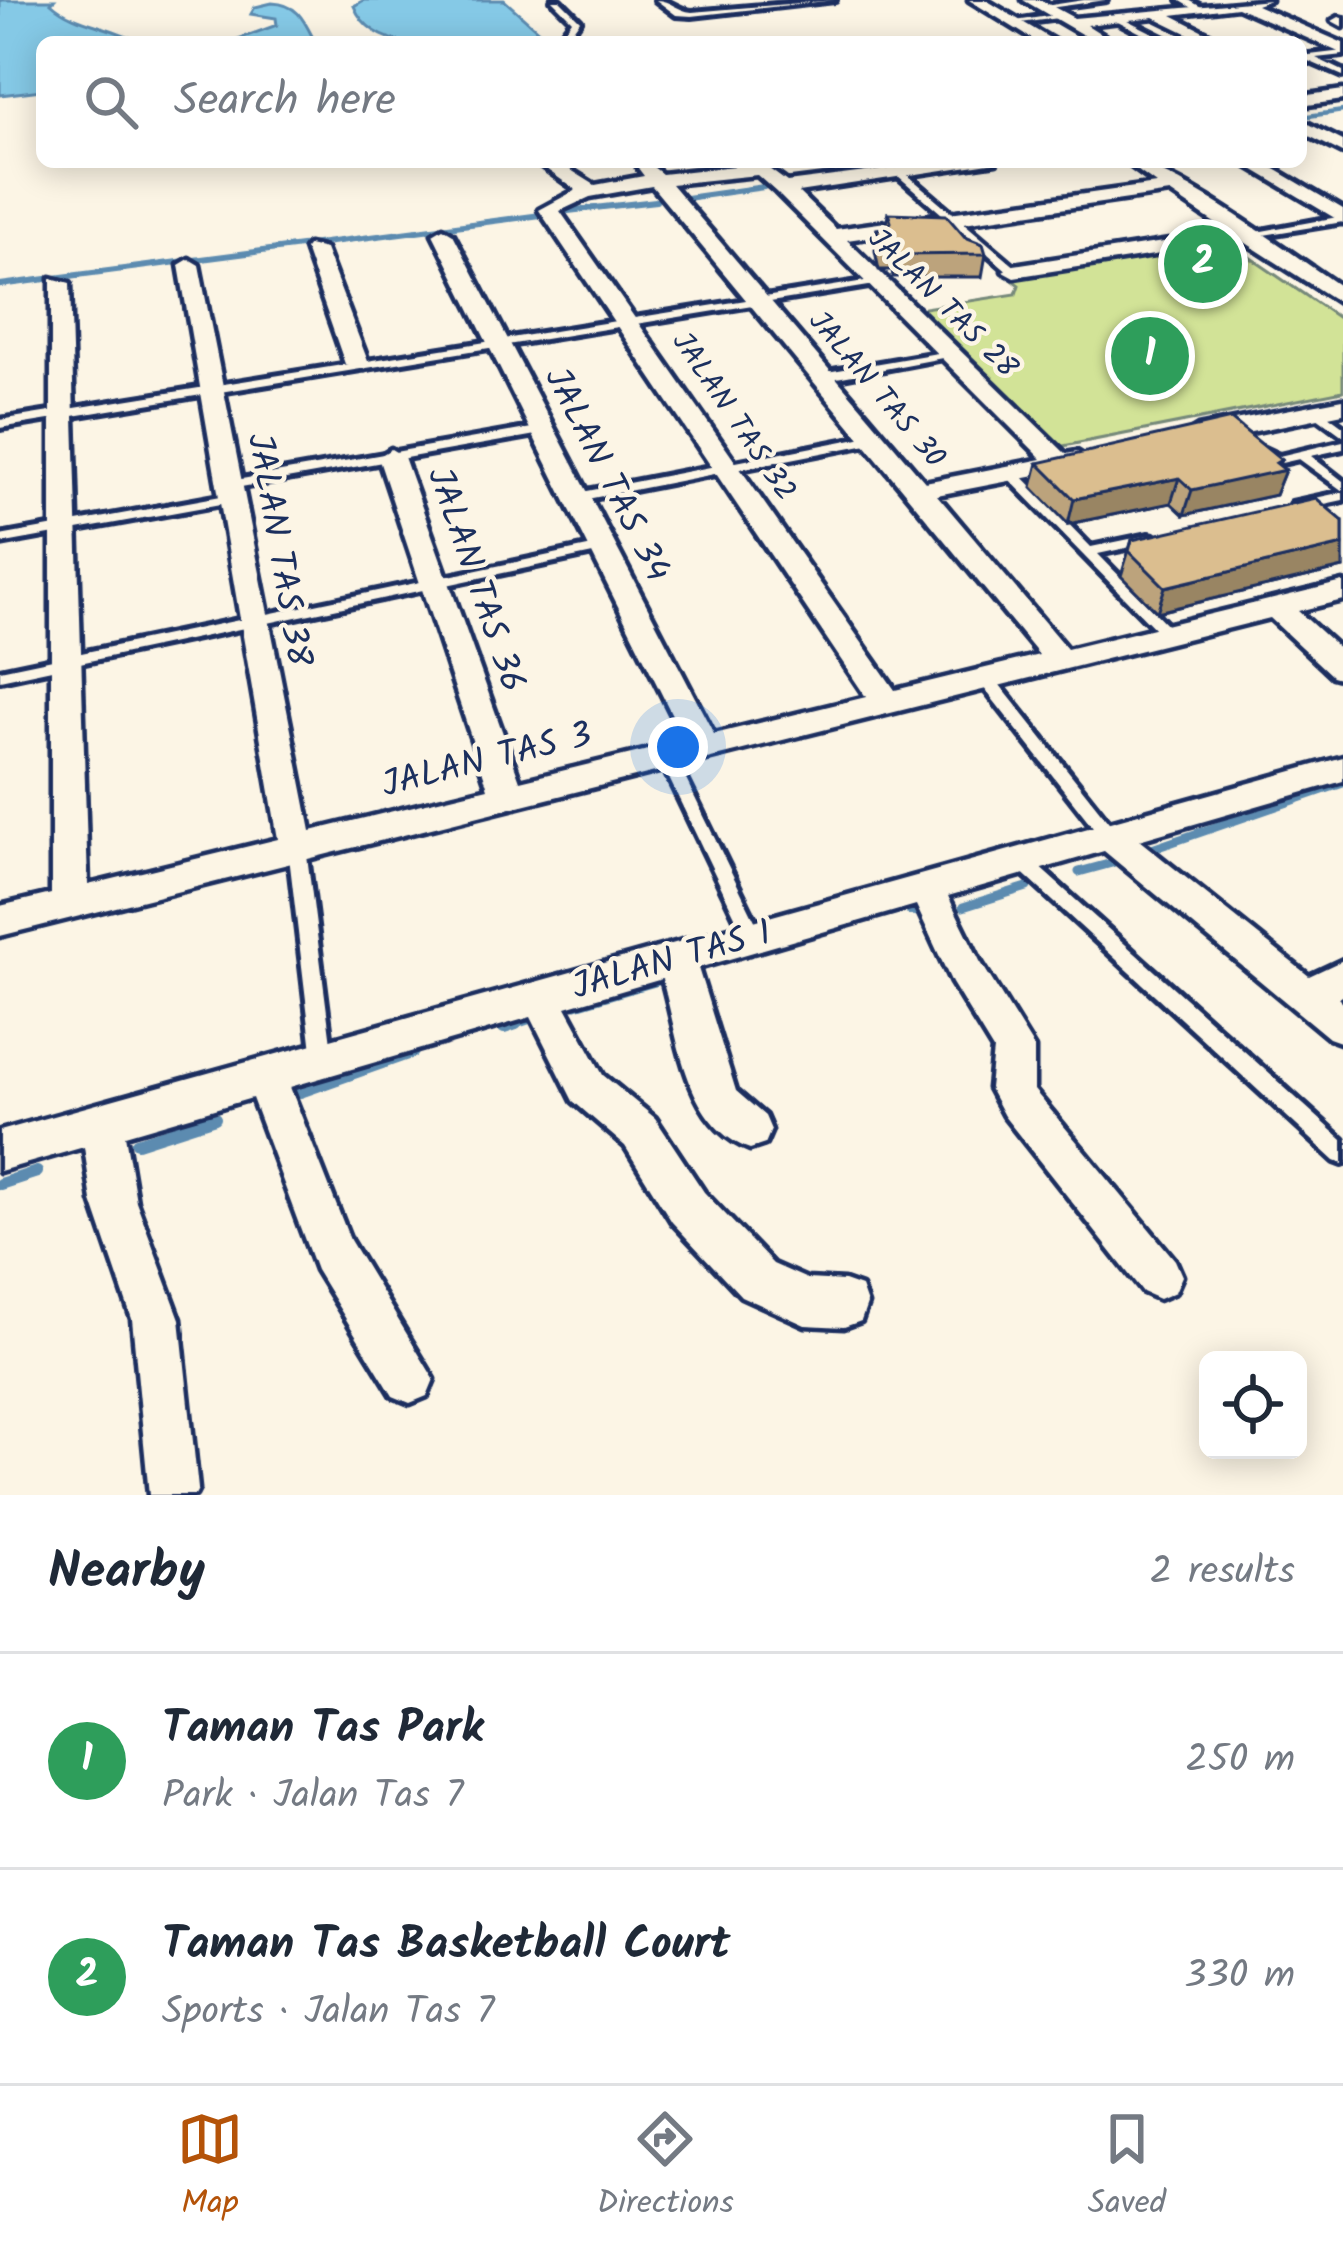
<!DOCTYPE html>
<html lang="en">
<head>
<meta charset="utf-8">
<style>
  :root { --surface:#fff; --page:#f2f2f3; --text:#1f2937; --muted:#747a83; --line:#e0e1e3; --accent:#b45309 }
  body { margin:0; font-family:Kalam,sans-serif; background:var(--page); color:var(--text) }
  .controls { position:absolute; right:36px; bottom:36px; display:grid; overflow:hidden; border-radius:18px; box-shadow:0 6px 30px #0003 }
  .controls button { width:108px; height:108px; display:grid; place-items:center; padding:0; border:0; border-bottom:3px solid var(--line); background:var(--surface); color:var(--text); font:60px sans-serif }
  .you { position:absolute; left:678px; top:747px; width:42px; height:42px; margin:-30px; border:9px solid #fff; border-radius:50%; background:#1a73e8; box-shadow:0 0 0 18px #1a73e833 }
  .badge { display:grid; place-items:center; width:78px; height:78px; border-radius:50%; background:var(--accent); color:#fff; font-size:39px; font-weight:700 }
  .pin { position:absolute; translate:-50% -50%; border:6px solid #fff; box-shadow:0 3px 12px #0006 }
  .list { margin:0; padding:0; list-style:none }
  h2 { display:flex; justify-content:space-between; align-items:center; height:156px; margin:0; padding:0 48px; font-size:51px }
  h2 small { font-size:39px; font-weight:400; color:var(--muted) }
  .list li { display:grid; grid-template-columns:78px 1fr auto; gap:36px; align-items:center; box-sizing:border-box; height:216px; padding:0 48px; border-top:3px solid var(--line) }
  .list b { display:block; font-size:45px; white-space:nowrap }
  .list p { margin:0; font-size:39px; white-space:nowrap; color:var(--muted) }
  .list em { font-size:39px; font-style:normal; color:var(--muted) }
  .icon { flex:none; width:66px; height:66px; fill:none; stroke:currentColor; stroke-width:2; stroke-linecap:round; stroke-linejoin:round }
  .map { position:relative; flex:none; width:1343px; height:1495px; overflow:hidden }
  .search { position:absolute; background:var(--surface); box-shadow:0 6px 30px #0003; left:36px; right:36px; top:36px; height:132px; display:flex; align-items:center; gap:30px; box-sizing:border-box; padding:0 42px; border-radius:18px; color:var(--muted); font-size:45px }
  .sheet { height:588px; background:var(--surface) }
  nav { display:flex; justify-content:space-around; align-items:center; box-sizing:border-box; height:168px; border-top:3px solid var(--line); background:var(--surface); font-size:33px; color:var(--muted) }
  nav a { display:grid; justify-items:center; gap:6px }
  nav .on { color:var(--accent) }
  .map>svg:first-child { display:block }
  .green { fill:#d2e397; stroke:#76897a; stroke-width:3 }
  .water { fill:#85c9e6; stroke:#5b8bb0; stroke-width:3 }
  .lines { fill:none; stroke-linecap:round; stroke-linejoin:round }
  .stream-far3 { stroke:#5b8bb0; stroke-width:4.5 }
  .stream-far2 { stroke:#5b8bb0; stroke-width:6 }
  .stream-far1 { stroke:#5b8bb0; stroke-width:9 }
  .stream { stroke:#5b8bb0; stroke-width:12 }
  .service-casing { stroke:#1b2f5e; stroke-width:10 }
  .minor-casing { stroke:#1b2f5e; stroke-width:9 }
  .service { fill:#fcf5e5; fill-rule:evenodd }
  .minor { fill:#fcf5e5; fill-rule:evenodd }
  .wall { fill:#bca37b; stroke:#1b2f5e; stroke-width:3 }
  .shaded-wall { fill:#998564; stroke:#1b2f5e; stroke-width:3 }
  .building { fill:#dbbe8f; stroke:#1b2f5e; stroke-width:3 }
  .labels { text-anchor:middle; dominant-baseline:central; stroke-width:9; stroke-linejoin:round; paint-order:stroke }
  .far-street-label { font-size:30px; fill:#1b2f5e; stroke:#fcf5e5 }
  .street-label { font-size:36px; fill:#1b2f5e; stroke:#fcf5e5 }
</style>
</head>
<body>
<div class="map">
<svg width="1343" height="1495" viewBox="0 0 1343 1495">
  <rect width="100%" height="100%" fill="#fcf5e5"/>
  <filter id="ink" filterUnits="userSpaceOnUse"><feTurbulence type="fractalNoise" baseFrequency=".00833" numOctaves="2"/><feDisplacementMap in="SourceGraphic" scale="24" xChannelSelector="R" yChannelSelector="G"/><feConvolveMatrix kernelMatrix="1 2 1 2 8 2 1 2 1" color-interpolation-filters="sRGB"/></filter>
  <g filter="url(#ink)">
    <!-- green -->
    <path class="green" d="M1229 243 1343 321V391L1048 449 911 310 1016 294 1019 285 1010 278Z"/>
    <!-- water -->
    <path class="water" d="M0 0H54L51 3C75 25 107 24 139 42H42V90L0 95Z
      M364 0H504L541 33 532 42C477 42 377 64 354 6Z
      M272 3C298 4 304 20 315 42H230L277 25 276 18 251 14 255 7Z"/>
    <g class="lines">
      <!-- stream-far3 -->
      <path class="stream-far3" d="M1301 117 1343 111"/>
      <!-- stream-far2 -->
      <path class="stream-far2" d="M679 199 764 187
        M568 211 656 201
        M0 285 541 215"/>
      <!-- stream-far1 -->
      <path class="stream-far1" d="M1152 849 1343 783
        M1079 872 1112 863
        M963 907 1027 887
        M910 911 929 913
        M576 1005 672 977
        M507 1027 540 1016"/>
      <!-- stream -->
      <path class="stream" d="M504 1028 516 1024
        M300 1092 413 1052
        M137 1143 215 1118
        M0 1184 37 1172"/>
      <defs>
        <path id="service" d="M552 0H560L580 20 564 42H556L572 20Z
          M656 0C670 0 678 11 692 12L835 0 692 16 676 15Z
          M1084 0H1106L1042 9 1038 7Z
          M1179 0H1189L1203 8 1196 10Z
          M1061 14 1058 18 1013 24 1009 22Z
          M1117 15 1167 40 1168 42H1158L1114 19Z
          M1343 51V55L1316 58 1343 71V76L1306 60H1301V56Z
          M897 171H903L1018 269V273H1010L897 175Z
          M1343 216V222L1245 238 1240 235Z
          M877 279 882 282 881 284 0 428V420Z
          M949 351 955 354 953 356 821 381 815 377 821 373Z
          M1317 407 1343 426V436L1313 414V408Z
          M543 426 547 427V433L230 489 223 485 230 481Z
          M874 435 878 436V442L577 501 570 497 577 493Z
          M1343 441V449L1311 456 1343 481V491L1299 459 1277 464 1256 452 1262 448 1279 456Z
          M1011 469 1016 470 1091 547 1149 535 1154 536V542L1098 554 1173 631 1176 634 1173 637H1163L1006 476 1004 473Z
          M1343 492V500L1297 510 1290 506 1292 503Z
          M232 494 237 495V501L0 544V536Z
          M602 544 607 545V551L0 680V670Z
          M986 674 992 675 1116 831 1119 836 1116 841H1104L980 683 978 679Z
          M667 751 675 757 763 937 761 942 754 945 747 942 745 937 659 757Z
          M297 841 303 843 306 848 333 1059 330 1065 323 1068 316 1065 313 1059 288 848 291 843Z
          M1021 854 1027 856 1343 1140V1164L1335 1161 1015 866 1012 861 1015 856Z"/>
        <path id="minor" d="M969 0H986L1056 42H1037Z
          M1023 0H1041L1074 18 1270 0 1256 5 1343 43V54L1237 7 1172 15 1225 42H1205L1154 17 1087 25 1114 42H1095Z
          M1339 17 1343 18V27L1332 21Z
          M1343 90V100L1301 106V96Z
          M1301 120 1343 141V153L1301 132Z
          M536 162H558L595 185 644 176 638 168 647 162 662 174 761 163 787 182 944 162H996L798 192 836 229 1156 184 1126 162C1170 162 1298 259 1343 288V305L1243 241 1014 277 1003 271 1014 265 1228 232 1170 193 847 240 1066 454 1077 452 1090 460 1077 468 937 495 1067 649 1343 582V600L1298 611 1343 652V679L1332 676 1270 618 0 936V906L51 894V278L70 283 88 885 278 839 179 265 189 259 199 265 311 831 488 788 378 457 391 449 404 457 520 781 685 741 433 234 443 228 453 234 714 734 866 697 539 210 576 190ZM757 175 776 192 1042 459 925 482 671 184ZM652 186 1039 655 895 690 560 211 590 197Z
          M1241 162H1263L1343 209V223Z
          M308 245 325 249 369 364 365 369 345 364 305 249Z
          M1343 399V413L1198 443 1185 435 1198 427Z
          M1343 757V781L1139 840 1309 976 1343 960V995L1338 998 1343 1003V1043L1329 1038 1104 851 948 896 980 961 1034 1048V1090L1175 1260 1182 1276 1175 1292 1159 1299 1143 1292 1004 1116 989 1088 993 1050 952 983 916 905 698 968 736 1091 765 1116 771 1130 765 1144 750 1149C685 1125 679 1038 662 979L566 1007 603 1075 655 1118 704 1192 773 1264 807 1279 844 1281 861 1287 867 1304 861 1321 844 1327 805 1325 741 1296 672 1222 625 1146 573 1101 531 1017 290 1087 350 1240 434 1379 427 1396 410 1403 393 1396 316 1270 252 1098 125 1135 136 1201 180 1319 198 1489 195 1495H149L132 1319 92 1201 84 1147 0 1171V1131Z"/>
      </defs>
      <!-- service casing -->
      <use href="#service" class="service-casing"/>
      <!-- minor casing -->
      <use href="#minor" class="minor-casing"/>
      <!-- service -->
      <use href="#service" class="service"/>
      <!-- minor -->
      <use href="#minor" class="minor"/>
    </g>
    <!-- wall -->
    <path class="wall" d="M888 213 965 237 986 254 982 277H893L892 270H879L875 251 877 229 886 228Z
      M1038 463 1279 465 1285 470 1275 495 1184 515 1171 503 1068 524 1032 487Z
      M1343 521V568L1157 612 1121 576 1132 540Z"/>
    <!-- shaded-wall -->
    <path class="shaded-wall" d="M1281 460 1276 472 1285 470 1275 495 1184 515 1192 490Z
      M1179 478 1171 503 1068 524 1074 499Z
      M1343 545V568L1157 612 1165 587Z"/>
    <!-- building -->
    <path class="building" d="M888 213 946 215 965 237 983 244 986 254 896 255 895 248H882L877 229 887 228 891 222Z
      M1231 419 1281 460 1276 463 1285 470 1192 490 1179 478 1074 499 1038 463Z
      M1316 498 1343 521V545L1165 587 1129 551 1132 540Z"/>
  </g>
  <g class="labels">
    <!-- far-street labels -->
    <g class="far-street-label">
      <text transform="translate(942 304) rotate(45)">JALAN TAS 28</text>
      <text transform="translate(876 390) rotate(50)">JALAN TAS 30</text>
      <text transform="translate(733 417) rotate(56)">JALAN TAS 32</text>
    </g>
    <!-- street labels -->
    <g class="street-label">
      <text transform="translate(606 475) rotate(63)">JALAN TAS 34</text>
      <text transform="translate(278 550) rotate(80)">JALAN TAS 38</text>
      <text transform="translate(475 580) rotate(71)">JALAN TAS 36</text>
      <text transform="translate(487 761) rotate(-14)">JALAN TAS 3</text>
      <text transform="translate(672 961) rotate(-16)">JALAN TAS 1</text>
    </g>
  </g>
</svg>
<div class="controls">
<button><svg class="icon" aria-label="locate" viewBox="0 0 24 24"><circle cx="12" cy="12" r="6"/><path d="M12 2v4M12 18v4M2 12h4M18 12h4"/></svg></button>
</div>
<div class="you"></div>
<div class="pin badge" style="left:1150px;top:356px;background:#2e9e5b">1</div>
<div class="pin badge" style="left:1203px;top:264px;background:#2e9e5b">2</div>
<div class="search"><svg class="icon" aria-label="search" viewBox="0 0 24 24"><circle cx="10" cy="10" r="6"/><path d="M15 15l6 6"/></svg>Search here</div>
</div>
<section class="sheet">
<h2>Nearby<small>2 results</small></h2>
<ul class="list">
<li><span class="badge" style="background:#2e9e5b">1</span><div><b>Taman Tas Park</b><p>Park · Jalan Tas 7</p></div><em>250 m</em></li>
<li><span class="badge" style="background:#2e9e5b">2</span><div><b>Taman Tas Basketball Court</b><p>Sports · Jalan Tas 7</p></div><em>330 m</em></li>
</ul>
</section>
<nav>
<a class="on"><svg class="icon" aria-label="map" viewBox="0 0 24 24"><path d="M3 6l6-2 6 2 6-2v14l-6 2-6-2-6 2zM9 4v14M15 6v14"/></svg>Map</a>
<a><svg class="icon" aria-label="directions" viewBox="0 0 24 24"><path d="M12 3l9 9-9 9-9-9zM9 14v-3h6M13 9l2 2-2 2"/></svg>Directions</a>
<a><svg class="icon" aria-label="saved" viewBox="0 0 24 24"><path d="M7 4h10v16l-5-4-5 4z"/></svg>Saved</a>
</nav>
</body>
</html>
